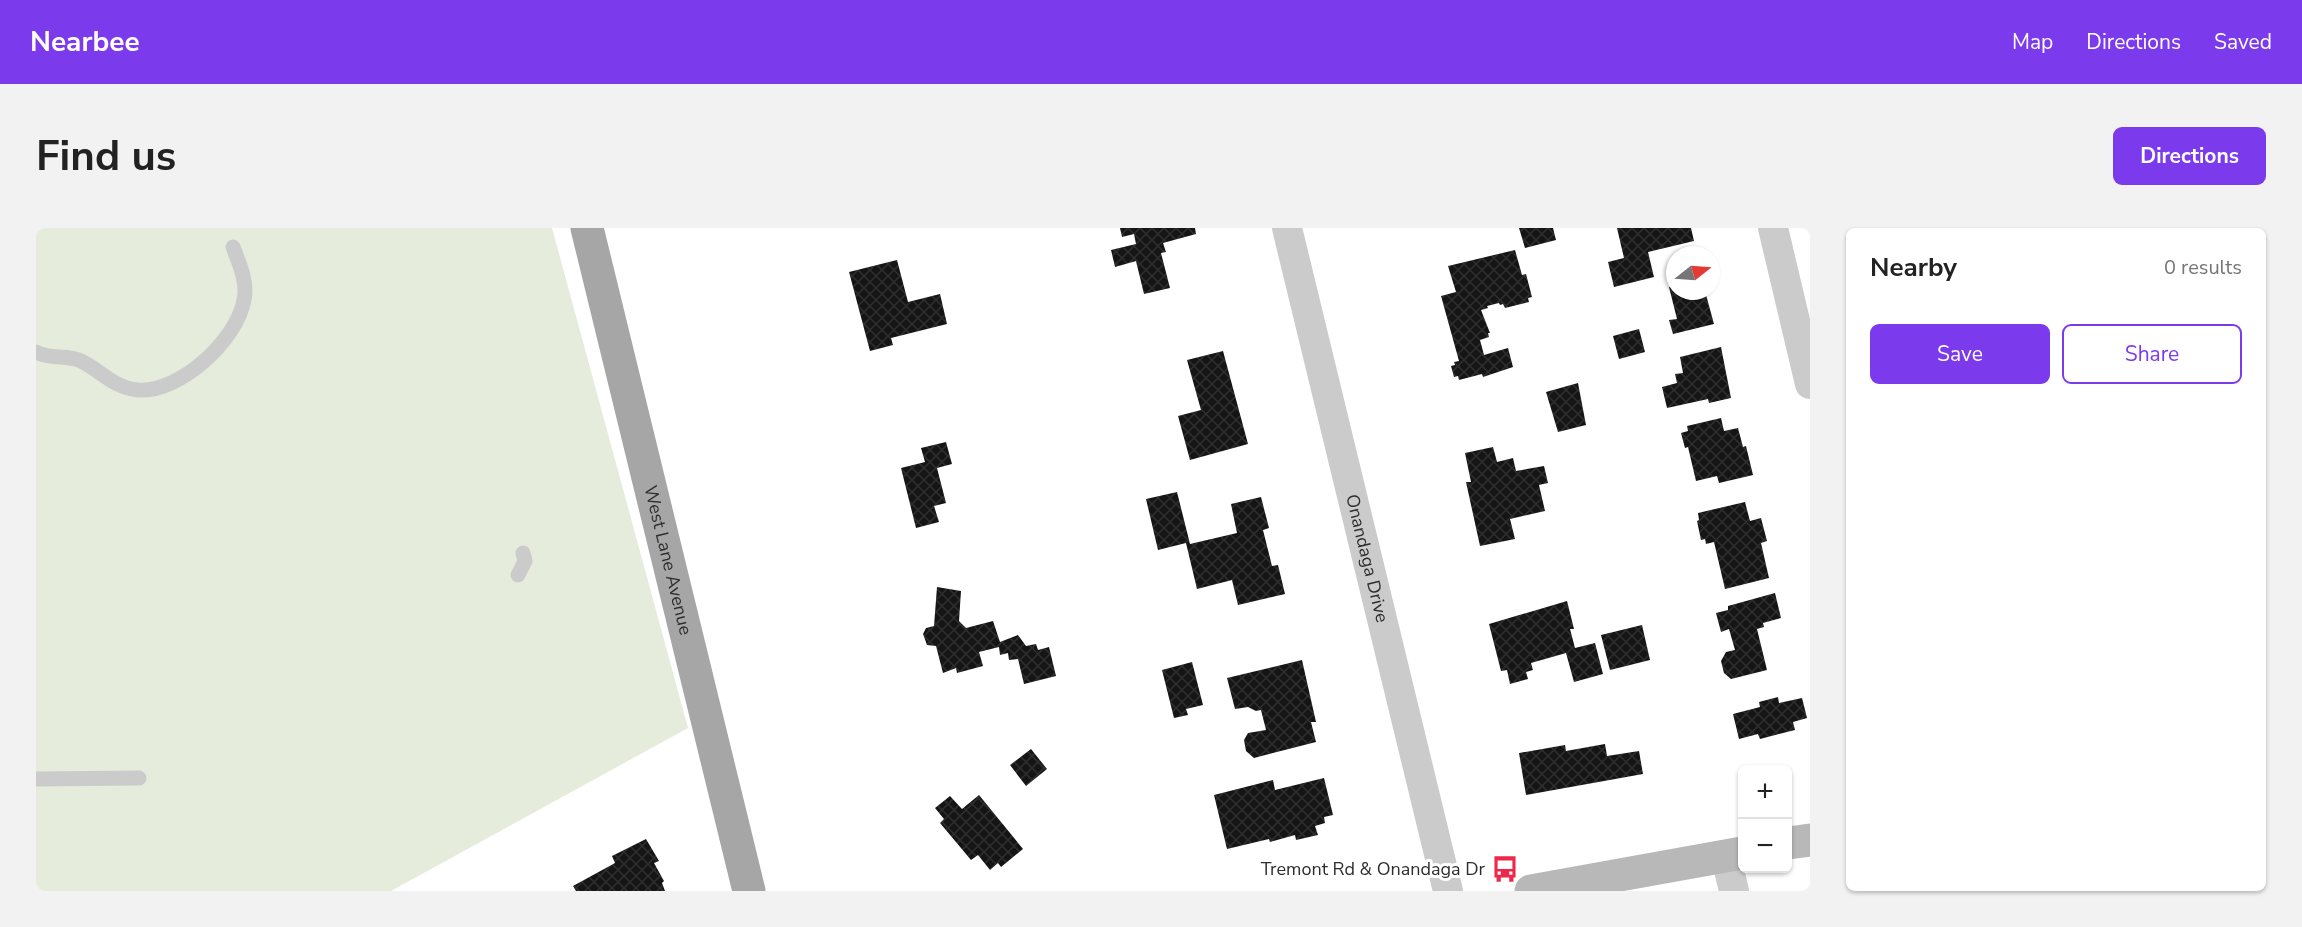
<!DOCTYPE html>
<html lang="en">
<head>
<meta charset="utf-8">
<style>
  :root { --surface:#fff; --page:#f2f2f2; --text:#222; --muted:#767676; --line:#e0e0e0; --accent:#7c3aed }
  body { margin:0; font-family:"Nunito Sans",sans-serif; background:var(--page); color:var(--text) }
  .controls { position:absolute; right:18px; bottom:18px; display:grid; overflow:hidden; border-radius:9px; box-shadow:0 2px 4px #0004 }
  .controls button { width:54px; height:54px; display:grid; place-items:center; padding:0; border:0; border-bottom:2px solid var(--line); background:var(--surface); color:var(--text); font:30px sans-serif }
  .compass { position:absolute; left:1630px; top:18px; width:54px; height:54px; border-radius:50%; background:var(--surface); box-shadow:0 2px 4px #0004; rotate:73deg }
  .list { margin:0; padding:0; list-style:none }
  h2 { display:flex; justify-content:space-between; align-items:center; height:78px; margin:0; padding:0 24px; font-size:26px }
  h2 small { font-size:20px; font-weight:400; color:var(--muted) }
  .actions { display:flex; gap:12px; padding:18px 24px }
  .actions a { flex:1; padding:14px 0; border:2px solid var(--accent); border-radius:9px; text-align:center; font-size:21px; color:var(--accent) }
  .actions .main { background:var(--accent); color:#fff }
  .map { position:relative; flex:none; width:1774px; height:663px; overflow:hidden; border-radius:9px }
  header { display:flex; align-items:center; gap:36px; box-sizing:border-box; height:84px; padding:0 30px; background:var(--accent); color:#fff }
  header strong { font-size:28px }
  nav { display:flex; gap:33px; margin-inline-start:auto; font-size:21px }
  .intro { display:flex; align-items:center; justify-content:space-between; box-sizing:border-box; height:144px; padding:0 36px }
  h1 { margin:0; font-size:42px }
  .button { padding:15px 27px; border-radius:9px; background:var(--accent); color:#fff; font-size:21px; font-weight:700 }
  main { display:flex; gap:36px; padding:0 36px }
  aside { flex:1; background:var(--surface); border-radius:9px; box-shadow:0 2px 4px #0004 }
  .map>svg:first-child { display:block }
  .green { fill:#e6ecdb }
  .building { fill:url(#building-cross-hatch) }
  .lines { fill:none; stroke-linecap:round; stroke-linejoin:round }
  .service { stroke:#cbcbcb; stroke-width:15 }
  .minor { stroke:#cbcbcb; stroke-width:30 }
  .secondary { stroke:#b8b8b8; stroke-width:33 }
  .primary { stroke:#a6a6a6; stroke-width:33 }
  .labels { text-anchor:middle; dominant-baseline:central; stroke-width:6; stroke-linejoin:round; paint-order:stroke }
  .street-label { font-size:18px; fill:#2e2e2e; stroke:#fff }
  .poi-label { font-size:18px; fill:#2e2e2e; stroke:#fff; text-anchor:end }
</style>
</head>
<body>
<header>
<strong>Nearbee</strong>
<nav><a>Map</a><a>Directions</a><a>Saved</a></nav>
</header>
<div class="intro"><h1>Find us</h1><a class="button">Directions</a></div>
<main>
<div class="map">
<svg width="1774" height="663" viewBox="0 0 1774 663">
  <defs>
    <pattern id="building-cross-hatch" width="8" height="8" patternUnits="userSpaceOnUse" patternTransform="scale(1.5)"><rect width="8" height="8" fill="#151515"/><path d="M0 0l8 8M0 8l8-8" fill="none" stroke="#2f2f2f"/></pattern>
  </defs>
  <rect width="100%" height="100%" fill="#fff"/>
  <!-- green -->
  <path class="green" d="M0 0H516L652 500 355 663H0Z"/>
  <!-- building -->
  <path class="building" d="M1084 0H1159L1160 6 1127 15 1130 24 1125 25 1134 60 1108 66 1100 33 1079 39 1075 22 1100 16 1098 6 1086 9Z
    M1483 0H1517L1520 12 1489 20Z
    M1581 0H1655L1658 13 1612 24 1618 49 1578 59 1572 34 1588 30Z
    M1479 22 1486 47 1490 46 1496 69 1492 70 1493 74 1469 80 1467 76 1464 77 1463 75 1451 78 1452 80 1445 82 1454 105H1452L1453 109 1444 112 1448 127 1472 120 1477 139 1447 149 1446 146 1423 152 1422 148 1418 149 1415 138 1419 137 1418 134 1423 133 1405 68 1420 64 1412 38Z
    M861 32 872 74 904 66 911 96 855 110 857 117 834 123 813 44Z
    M1639 58V63H1669L1678 96 1637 106 1633 92 1641 91 1633 59Z
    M1603 101 1609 124 1583 131 1577 108Z
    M1685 119 1695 170 1673 175 1672 171 1631 180 1626 159 1641 155 1639 146 1647 145 1644 129Z
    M1187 123 1212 216 1154 232 1142 188 1165 182 1151 132Z
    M1542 155 1550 197 1522 204 1510 164Z
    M1685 190 1688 203 1702 200 1707 219 1710 218 1717 247 1683 255 1681 248 1660 253 1652 219 1649 220 1645 205 1652 203 1651 198Z
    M910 214 916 236 901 240 910 275 898 278 903 294 880 300 865 240 889 234 885 220Z
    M1457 219 1461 234 1477 230 1480 243 1508 238 1512 255 1503 257 1509 283 1474 291 1479 311 1444 318 1430 254H1435L1429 225Z
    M1141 264 1154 316 1201 305 1195 276 1225 269 1233 300 1227 302 1236 338 1242 337 1249 366 1202 377 1196 352 1161 361 1150 315 1122 322 1110 271Z
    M1709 274 1714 293 1725 290 1731 313 1725 315 1733 350 1689 361 1678 314 1670 316 1669 311 1665 312 1661 293 1663 292 1662 285Z
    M901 359 925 363 923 393 930 400 957 393 964 414 982 407 990 418 1000 416 1002 422 1013 419 1020 448 988 456 982 431 973 432 972 425 964 427 963 419 943 424 947 438 921 445 920 440 907 445 900 418 891 417 887 406 890 400 898 398Z
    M1739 365 1745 390 1727 395 1728 399 1721 401 1731 442 1695 451 1688 445 1685 433 1690 424 1699 422 1693 401 1685 404 1680 385 1692 382V378Z
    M1531 373 1538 401H1534L1539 420 1559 415 1567 446 1538 454 1530 425 1495 435 1497 442 1490 444 1492 451 1474 456 1471 442 1465 443 1453 396Z
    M1606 397 1614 432 1574 442 1565 407Z
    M1266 432 1280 494H1275L1280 514 1218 530 1210 523 1208 512 1212 505 1230 502 1225 482 1220 483 1212 479 1199 481 1191 450Z
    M1156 434 1167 477 1150 481 1152 487 1138 490 1126 442Z
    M1742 469 1743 475 1766 470 1771 490 1757 494 1759 502 1724 511 1722 506 1703 511 1697 486 1724 479 1723 474Z
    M1569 516 1571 528 1603 523 1607 546 1490 567 1483 525 1529 517 1530 523Z
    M995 521 1011 541 990 558 974 537Z
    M1288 550 1297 587 1288 589 1289 595 1279 598 1282 607 1260 612 1259 607 1234 614 1233 611 1191 621 1178 567 1237 552 1239 562Z
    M943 567 987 621 965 639 962 635 954 642 942 627 935 632 904 595 908 591 899 580 914 568 926 581Z
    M610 611 623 633 618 635 628 653 626 655 629 663H540L537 658 579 635 576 628Z"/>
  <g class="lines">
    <!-- service -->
    <path class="service" d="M0 124C15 132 31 126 45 133 64 142 78 160 102 162 144 165 201 112 208 72 212 54 203 35 197 19
      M482 347 489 333 487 325
      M0 551 103 550"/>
    <!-- minor -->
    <g class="minor">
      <path id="s1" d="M1251 0 1412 663"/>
      <path d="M1737 0 1774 156"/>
      <path d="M1690 629 1698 663"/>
    </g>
    <!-- secondary -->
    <path class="secondary" d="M1752 615 1774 612
      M1495 663 1706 625"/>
    <!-- primary -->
    <path class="primary" id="s2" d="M551 0 713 663"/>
  </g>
  <!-- icons -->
  <defs>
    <symbol id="bus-bare" viewBox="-9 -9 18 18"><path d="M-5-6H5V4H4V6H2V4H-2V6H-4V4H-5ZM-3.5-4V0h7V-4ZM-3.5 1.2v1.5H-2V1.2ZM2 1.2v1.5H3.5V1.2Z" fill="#ee284a" stroke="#fff" stroke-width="2.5" paint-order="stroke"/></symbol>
  </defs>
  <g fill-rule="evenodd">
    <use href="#bus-bare" x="1450" y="622" width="38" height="38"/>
  </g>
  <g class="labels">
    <!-- street labels -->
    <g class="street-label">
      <text stroke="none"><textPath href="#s2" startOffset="342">West Lane Avenue</textPath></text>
      <text stroke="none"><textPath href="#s1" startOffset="340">Onandaga Drive</textPath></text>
    </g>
    <!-- poi labels -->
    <g class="poi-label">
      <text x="1449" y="641">Tremont Rd &amp; Onandaga Dr</text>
    </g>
  </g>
</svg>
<div class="controls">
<button>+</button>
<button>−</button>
</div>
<svg class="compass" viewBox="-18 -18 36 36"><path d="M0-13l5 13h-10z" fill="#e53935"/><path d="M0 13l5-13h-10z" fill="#767676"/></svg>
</div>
<aside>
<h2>Nearby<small>0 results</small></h2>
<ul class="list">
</ul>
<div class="actions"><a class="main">Save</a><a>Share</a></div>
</aside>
</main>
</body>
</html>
